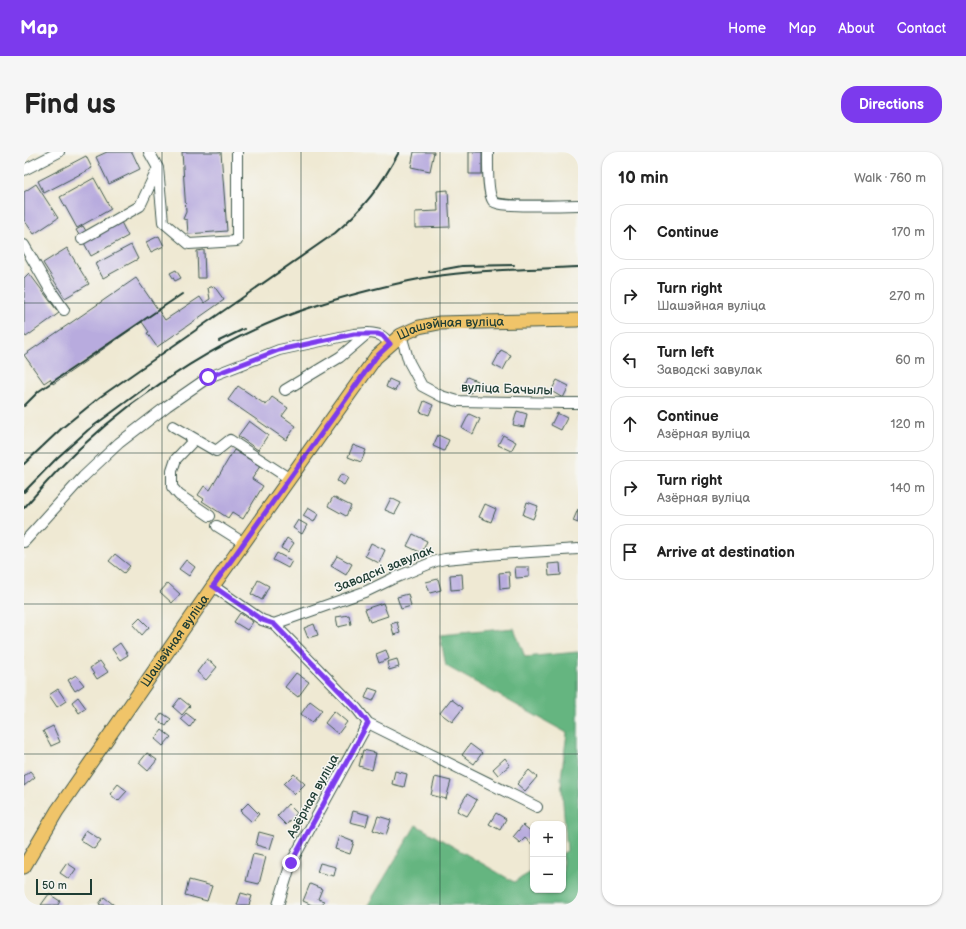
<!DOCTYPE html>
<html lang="en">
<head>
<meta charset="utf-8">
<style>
  :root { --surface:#fff; --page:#f6f6f6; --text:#222; --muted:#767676; --line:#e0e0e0; --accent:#7c3aed }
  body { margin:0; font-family:"Balsamiq Sans",sans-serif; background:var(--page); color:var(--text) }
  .controls { position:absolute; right:12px; bottom:12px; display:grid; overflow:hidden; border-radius:8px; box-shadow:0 1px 3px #0004 }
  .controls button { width:36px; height:36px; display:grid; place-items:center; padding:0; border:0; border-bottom:1px solid var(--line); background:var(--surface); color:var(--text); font:20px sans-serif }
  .scale { position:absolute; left:12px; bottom:10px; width:56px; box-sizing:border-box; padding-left:4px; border:2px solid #1f3d34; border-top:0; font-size:11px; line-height:14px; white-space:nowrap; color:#1f3d34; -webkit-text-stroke:3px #f6f6f2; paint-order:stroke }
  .stop { position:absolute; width:12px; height:12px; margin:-9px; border:3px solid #7c3aed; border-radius:50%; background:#fff }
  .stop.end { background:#7c3aed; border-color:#fff; box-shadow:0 1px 4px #0008 }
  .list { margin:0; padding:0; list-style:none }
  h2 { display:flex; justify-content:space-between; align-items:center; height:52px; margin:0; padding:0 16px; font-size:17px }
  h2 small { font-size:13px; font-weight:400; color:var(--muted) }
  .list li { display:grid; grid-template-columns:26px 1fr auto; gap:12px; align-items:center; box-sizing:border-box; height:56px; margin:0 8px 8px; padding:0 8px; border:1px solid var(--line); border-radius:16px }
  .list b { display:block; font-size:15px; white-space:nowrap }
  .list p { margin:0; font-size:13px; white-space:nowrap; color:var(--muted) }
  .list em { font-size:13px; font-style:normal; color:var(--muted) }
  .icon { flex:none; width:22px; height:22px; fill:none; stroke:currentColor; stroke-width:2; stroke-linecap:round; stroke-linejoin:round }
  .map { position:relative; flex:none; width:554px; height:753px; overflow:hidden; border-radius:16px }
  header { display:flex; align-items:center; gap:24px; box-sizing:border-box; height:56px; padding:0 20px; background:var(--accent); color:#fff }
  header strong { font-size:19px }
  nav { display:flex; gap:22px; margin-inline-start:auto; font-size:14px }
  .intro { display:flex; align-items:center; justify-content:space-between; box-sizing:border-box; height:96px; padding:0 24px }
  h1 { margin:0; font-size:28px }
  .button { padding:10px 18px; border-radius:16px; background:var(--accent); color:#fff; font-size:14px; font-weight:700 }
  main { display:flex; gap:24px; padding:0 24px }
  aside { flex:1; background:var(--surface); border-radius:16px; box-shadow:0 1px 3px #0004 }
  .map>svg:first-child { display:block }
  .forest { fill:#65b580; stroke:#42795a }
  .building { fill:#b8abde }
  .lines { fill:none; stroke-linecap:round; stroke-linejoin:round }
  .minor-casing { stroke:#3e574c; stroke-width:12 }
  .major-casing { stroke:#3e574c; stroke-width:15 }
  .minor { stroke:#fff; stroke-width:10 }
  .major { stroke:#f0c469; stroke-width:13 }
  .rail { stroke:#1f3d34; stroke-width:2 }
  .route { stroke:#7c3aed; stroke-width:5 }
  .grid { fill:none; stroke:#1f3d34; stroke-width:1; stroke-opacity:0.55 }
  .labels { text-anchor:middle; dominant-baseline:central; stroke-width:3; stroke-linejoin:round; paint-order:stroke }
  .street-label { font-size:13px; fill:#1f3d34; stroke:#f6f6f2 }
</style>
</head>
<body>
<header>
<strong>Map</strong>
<nav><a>Home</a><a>Map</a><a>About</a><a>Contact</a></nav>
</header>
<div class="intro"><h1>Find us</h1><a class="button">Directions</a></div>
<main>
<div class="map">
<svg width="554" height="753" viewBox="0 0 554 753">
  <rect width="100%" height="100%" fill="#f6f6f2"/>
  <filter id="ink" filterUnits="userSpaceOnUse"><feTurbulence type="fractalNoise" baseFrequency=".025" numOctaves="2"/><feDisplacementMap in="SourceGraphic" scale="8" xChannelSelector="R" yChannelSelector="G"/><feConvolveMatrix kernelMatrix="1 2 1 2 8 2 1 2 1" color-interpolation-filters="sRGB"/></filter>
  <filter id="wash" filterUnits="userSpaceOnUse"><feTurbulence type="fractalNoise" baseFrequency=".012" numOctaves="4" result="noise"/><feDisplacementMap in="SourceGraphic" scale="16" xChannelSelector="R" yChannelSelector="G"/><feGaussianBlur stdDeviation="0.9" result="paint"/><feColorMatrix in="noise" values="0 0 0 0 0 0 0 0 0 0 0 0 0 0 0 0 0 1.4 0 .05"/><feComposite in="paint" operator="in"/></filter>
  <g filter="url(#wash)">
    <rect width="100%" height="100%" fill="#efe9d3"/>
    <!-- forest -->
    <path class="forest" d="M490 476 501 505 554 500V753H344L392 673 490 730 509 719V738H539V701L543 699 537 626 543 581 422 514 416 483Z"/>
    <g id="blocks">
      <!-- building -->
      <path class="building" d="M83 0H108L116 17 85 32 72 5Z
        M158 0H197L203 79 164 82 163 68 159 67 162 60Z
        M390 0H410L406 19 387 15Z
        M445 0H458V22H445Z
        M62 4 68 16 20 41 14 29Z
        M70 26 87 57 53 76 36 45Z
        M12 32 34 66 10 82 0 68V40Z
        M424 38 426 75 391 76V60L414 59 413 39Z
        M96 68 104 84 67 104 59 89Z
        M59 74 62 79 55 83 52 78Z
        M135 84 140 94 127 100 122 90Z
        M107 93 114 107 79 126 71 112Z
        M43 96 65 132 41 146 19 111Z
        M180 98 181 126H174L173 99Z
        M152 118 157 126 151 129 146 121Z
        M5 121 35 161 2 185 0 182V126Z
        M112 126 141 168 176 145 180 151 186 147 184 136 190 134 200 148 133 195 123 181 125 180 118 170 29 232 26 227 20 231 0 203Z
        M477 198 487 203 479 218 469 213Z
        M443 225 453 229 447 241 438 237Z
        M365 227 374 231 371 239 362 235Z
        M533 228 545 234 539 246 527 239Z
        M214 234 242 253 248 245 264 256 258 264 272 274 262 288 204 248Z
        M400 249 409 253 405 263 396 260Z
        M493 259 503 262 500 275 489 273Z
        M533 261 543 266 537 278 527 273Z
        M445 262 456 267 449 282 438 276Z
        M225 269 244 283 234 298 214 284Z
        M414 283 425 288 420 299 409 294Z
        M479 283 492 290 487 299 474 293Z
        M329 293 342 298 337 310 324 305Z
        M210 298 236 314 228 327 239 334 219 367 208 360 204 366 178 349 180 347 174 343 180 334 186 338Z
        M317 322 324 326 320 333 313 329Z
        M309 345 327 354 322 364 304 354Z
        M367 346 377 351 371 362 361 358Z
        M503 350 514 354 509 367 499 363Z
        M461 352 472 357 467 370 455 365Z
        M284 356 294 362 290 370 279 364Z
        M554 357V371L549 369Z
        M274 368 283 373 278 382 269 376Z
        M389 382 403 389 398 401 383 394Z
        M263 386 270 391 264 400 257 396Z
        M347 391 361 398 355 411 341 404Z
        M253 401 268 409 264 416 249 408Z
        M91 402 106 414 100 421 85 409Z
        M313 404 328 412 322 423 307 414Z
        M162 408 171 415 165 424 155 417Z
        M536 411 537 423 525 424 524 412Z
        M491 415H505V425L492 426Z
        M485 420 486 436 476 437 475 421Z
        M438 422 439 437 427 438 426 423Z
        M414 427 417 438 406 441 402 430Z
        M234 428 245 434 238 448 227 442Z
        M144 431 156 442 148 451 136 440Z
        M384 442 387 454 377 457 373 445Z
        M359 451 364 464 346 470 341 457Z
        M216 461 229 470 223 478 210 470Z
        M325 463 327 472 314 475 312 465Z
        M116 466 125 475 118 483 109 473Z
        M373 470 376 481 370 483 367 472Z
        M290 472 294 483 284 486 280 476Z
        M96 491 104 503 96 508 88 497Z
        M362 498 365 507 355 511 352 502Z
        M183 507 193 515 182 528 173 520Z
        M373 507 375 515 365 518 363 510Z
        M76 509 84 520 73 527 66 516Z
        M272 521 285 530 274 545 261 535Z
        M52 523 60 533 51 539 44 528Z
        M345 536 354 539 349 549 341 546Z
        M34 537 42 549 33 555 25 543Z
        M54 545 62 556 55 561 48 550Z
        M156 546 166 554 158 563 149 555Z
        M427 547 439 556 428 570 416 561Z
        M286 549 298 558 288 571 277 562Z
        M310 559 323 570 314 582 301 571Z
        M138 561 147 567 142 574 133 568Z
        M162 561 171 568 166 575 157 567Z
        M29 574 36 590 27 594 19 579Z
        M138 578 147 585 139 594 131 587Z
        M446 592 458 601 450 612 438 603Z
        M339 598 352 601 348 618 335 614Z
        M123 601 133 608 124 619 115 611Z
        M481 606 486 613 474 623 469 617Z
        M505 618 513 625 501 639 493 632Z
        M6 619 11 625 0 634V624Z
        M371 619 383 622 380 635 368 632Z
        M270 622 281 632 271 642 260 632Z
        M411 625 427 629 422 647 407 643Z
        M94 632 103 639 94 649 86 642Z
        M443 642 453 648 443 664 433 659Z
        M224 651 235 662 228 670 216 659Z
        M264 652 273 661 262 673 253 664Z
        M329 659 345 663 342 674 326 670Z
        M472 661 482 667 476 678 465 672Z
        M354 664 367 668 362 683 349 678Z
        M499 673 509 681V693L501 686 496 691 489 685Z
        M62 678 77 688 70 697 56 688Z
        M235 680 250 684 246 697 232 693Z
        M315 684 330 690 326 702 311 697Z
        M229 702 242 705 235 732 222 729Z
        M43 711 52 717 45 727 36 721Z
        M296 711 312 715 310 724 293 720Z
        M165 728 188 734 183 749 161 743Z
        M286 732 298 737 294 747 300 749 298 753H288L279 749Z
        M217 741 228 744 225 753H213Z
        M25 742 36 749 34 753H17Z
        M80 745 90 753H77L75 752Z"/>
    </g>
  </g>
  <g filter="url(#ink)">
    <use href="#blocks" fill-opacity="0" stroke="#3e574c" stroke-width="1"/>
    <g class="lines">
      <defs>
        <path id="minor" d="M464 0C464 10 463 41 469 49 473 56 542 53 554 53
          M134 16 139 70 165 92 213 89V0
          M0 18 35 0
          M58 87 116 54 134 16 125 0
          M0 93 25 136 40 158
          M377 183 385 210 398 234 417 244 434 249 540 251H554
          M261 238 316 205 344 181C357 182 358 183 366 192
          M149 274 192 299 206 288 266 327
          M171 287 152 307 148 319V335L155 343 186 364
          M193 374 220 391
          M0 390 59 325 95 291 143 254 185 225 255 198 330 182 344 181
          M189 434 238 468 250 472 343 439 368 427 412 409 421 407 475 402 554 397
          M250 472 333 557 344 571 267 711 254 753
          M344 571 513 655"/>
        <g id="major">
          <path id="s1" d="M0 715 33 659 189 434 352 205 377 183 395 175 415 171 554 168"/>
        </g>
      </defs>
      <!-- minor casing -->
      <use href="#minor" class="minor-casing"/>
      <!-- major casing -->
      <use href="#major" class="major-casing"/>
      <!-- minor -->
      <use href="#minor" class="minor"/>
      <!-- major -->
      <use href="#major" class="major"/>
      <!-- rail -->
      <path class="rail" d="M405 120 438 114 490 113
        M195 189 220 177
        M0 254 15 239 158 142
        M0 312 38 276 76 245 311 81C340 56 357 34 375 0
        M0 340 33 306 64 278 125 233
        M0 356C18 335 36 315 56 296 120 236 206 181 291 154 321 144 353 136 385 129 440 117 498 118 554 115"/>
    </g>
  </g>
  <g class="lines" filter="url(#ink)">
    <!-- route -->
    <path class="route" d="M184 225 255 198 330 182H354L359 184 366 192 352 205 189 434 238 468 250 472 333 557 344 571 267 711"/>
  </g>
  <!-- grid -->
  <path class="grid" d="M138 0V753M277 0V753M416 0V753M0 151H554M0 301H554M0 452H554M0 602H554"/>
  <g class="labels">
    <!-- street labels -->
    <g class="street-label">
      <text stroke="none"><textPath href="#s1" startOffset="704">Шашэйная вуліца</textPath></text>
      <text transform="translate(483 237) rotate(2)">вуліца Бачылы</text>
      <text transform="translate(360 417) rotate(-22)">Заводскі завулак</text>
      <text stroke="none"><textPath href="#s1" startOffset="272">Шашэйная вуліца</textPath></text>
      <text transform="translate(289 644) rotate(-61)">Азёрная вуліца</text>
    </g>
  </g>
</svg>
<div class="controls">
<button>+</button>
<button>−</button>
</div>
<div class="scale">50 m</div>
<div class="stop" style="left:184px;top:225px"></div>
<div class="stop end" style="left:267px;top:711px"></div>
</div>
<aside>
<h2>10 min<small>Walk · 760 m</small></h2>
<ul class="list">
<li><svg class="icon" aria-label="ahead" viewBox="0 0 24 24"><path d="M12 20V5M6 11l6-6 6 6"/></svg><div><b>Continue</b></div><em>170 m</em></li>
<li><svg class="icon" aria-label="right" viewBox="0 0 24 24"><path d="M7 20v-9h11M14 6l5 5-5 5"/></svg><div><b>Turn right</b><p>Шашэйная вуліца</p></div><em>270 m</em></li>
<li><svg class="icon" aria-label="left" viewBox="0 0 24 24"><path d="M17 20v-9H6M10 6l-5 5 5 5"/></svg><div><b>Turn left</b><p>Заводскі завулак</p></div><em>60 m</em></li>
<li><svg class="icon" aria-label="ahead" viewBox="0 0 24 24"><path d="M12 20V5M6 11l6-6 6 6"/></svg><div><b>Continue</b><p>Азёрная вуліца</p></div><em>120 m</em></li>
<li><svg class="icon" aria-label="right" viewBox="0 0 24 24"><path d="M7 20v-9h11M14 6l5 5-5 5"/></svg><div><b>Turn right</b><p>Азёрная вуліца</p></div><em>140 m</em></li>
<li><svg class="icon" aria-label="arrive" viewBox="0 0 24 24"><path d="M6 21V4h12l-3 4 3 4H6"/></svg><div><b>Arrive at destination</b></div></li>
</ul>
</aside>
</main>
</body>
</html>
